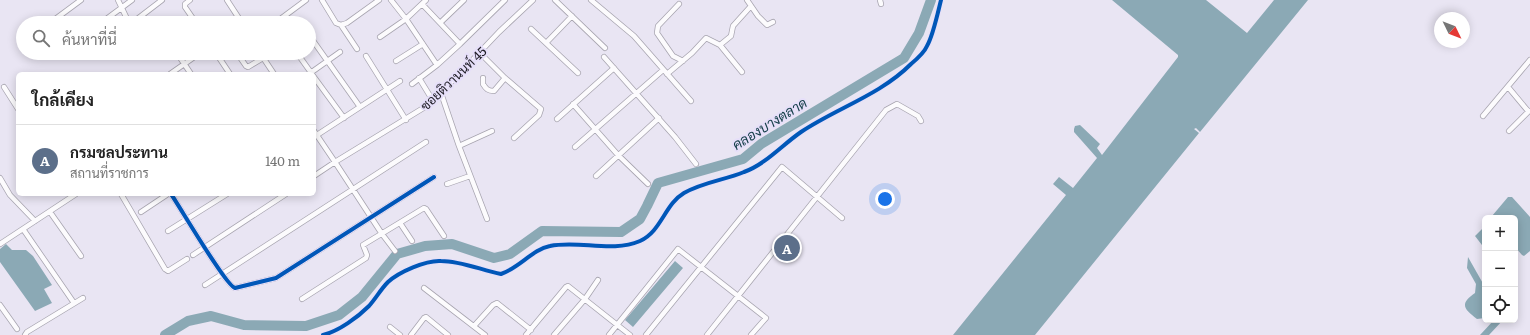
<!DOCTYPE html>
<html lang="th">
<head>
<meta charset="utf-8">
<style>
  :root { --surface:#fff; --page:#f6f6f6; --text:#222; --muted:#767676; --line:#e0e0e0; --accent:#111827 }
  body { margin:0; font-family:Literata,Sarabun,serif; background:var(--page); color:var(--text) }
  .controls { position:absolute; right:12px; bottom:12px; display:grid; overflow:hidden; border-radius:6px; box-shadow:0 2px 10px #0003 }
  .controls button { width:36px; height:36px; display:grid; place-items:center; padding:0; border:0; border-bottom:1px solid var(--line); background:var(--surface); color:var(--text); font:20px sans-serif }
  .compass { position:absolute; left:1434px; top:12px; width:36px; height:36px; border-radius:50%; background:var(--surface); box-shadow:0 2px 10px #0003; rotate:133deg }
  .you { position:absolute; left:885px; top:199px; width:14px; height:14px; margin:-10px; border:3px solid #fff; border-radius:50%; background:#1a73e8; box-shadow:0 0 0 6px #1a73e833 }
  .badge { display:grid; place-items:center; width:26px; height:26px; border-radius:50%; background:var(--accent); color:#fff; font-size:13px; font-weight:700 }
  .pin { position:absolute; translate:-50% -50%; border:2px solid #fff; box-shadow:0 1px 4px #0006 }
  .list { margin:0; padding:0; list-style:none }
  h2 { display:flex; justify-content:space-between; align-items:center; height:52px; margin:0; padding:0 16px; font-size:17px }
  h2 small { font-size:13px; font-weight:400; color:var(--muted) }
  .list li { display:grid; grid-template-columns:26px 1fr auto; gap:12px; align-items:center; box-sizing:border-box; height:72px; padding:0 16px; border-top:1px solid var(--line) }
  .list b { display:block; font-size:15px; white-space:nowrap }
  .list p { margin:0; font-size:13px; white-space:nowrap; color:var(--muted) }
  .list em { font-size:13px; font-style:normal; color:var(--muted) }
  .icon { flex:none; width:22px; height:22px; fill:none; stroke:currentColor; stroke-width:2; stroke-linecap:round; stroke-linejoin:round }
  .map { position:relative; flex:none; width:1530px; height:335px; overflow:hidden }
  .search { position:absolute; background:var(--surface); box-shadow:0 2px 10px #0003; left:16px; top:16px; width:300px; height:44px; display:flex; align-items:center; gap:10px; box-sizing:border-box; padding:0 14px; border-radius:22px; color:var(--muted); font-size:15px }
  .panel { position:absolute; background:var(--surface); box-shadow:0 2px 10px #0003; left:16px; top:72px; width:300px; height:124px; border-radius:6px }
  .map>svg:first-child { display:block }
  .water { fill:#8ba9b5 }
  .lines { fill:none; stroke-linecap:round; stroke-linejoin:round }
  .river { stroke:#8ba9b5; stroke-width:10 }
  .minor-casing { stroke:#a7a4af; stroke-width:6 }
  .minor { stroke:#fcfbfd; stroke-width:4.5 }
  .cycleway-casing { stroke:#e6dff9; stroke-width:6 }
  .cycleway { stroke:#0057b8; stroke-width:4 }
  .labels { text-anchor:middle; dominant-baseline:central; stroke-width:4; stroke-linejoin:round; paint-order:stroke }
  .street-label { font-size:13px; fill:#1e1c25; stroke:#e6dff9 }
  .water-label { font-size:14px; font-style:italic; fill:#133d47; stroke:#e6dff9 }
</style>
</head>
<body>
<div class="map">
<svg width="1530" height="335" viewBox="0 0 1530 335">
  <rect width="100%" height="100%" fill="#e9e5f3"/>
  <!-- water -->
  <path class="water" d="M1112 0H1206L1247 33 1274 0H1308L1200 132 1196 128 1194 129 1199 133 1035 335H953L1066 195 1053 184 1059 177 1073 188 1097 158 1074 132V129L1075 126 1080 125 1100 144 1097 148 1102 155 1178 57V55Z
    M1508 197H1512L1530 217V251L1524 256 1522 255 1515 247V218H1492V216Z
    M1485 226V249L1475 236Z
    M6 244 12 250H26L33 256 52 285 44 289 52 303 35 311 0 262V249Z
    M1468 257 1485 287V318L1477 319C1464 309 1459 304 1475 293L1476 284 1467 268Z
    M675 261 683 268 633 327 625 320Z
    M1494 320H1503L1489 335H1480Z"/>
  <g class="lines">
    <!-- river -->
    <path class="river" d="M165 335 188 321 211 316 244 325 306 326 339 315 362 297 397 254 425 246 452 244 494 258 510 254 542 231 621 232 640 219 647 206 658 183 743 159 761 144 904 58 919 33 931 0"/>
    <defs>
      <path id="minor" d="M118 0 129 23
        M190 0 185 4V7L196 23
        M227 0 242 23
        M322 0 336 23 341 25 347 23 379 0
        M391 0 406 19 437 65
        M555 0 605 48
        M591 0 634 36 691 101
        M747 0 758 16 767 25 773 22
        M880 0 881 4
        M679 4 658 26 657 33 673 56 683 61
        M54 20 81 0
        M299 21 301 23
        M101 23 132 0
        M132 23 162 0
        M184 23 192 17
        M275 23 306 0
        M440 23 464 0
        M341 25 357 49
        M531 29 578 73
        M309 35 360 107
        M380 37 406 19 426 0
        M546 43 572 16
        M460 44 505 0
        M720 45 731 36 733 26 751 6
        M479 52 505 78 541 109 539 115 514 138
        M177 53 191 74
        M216 53 230 74
        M237 53 246 66 248 67 263 58
        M260 53 274 74
        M297 53 312 74
        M366 56 406 120
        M604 57 675 137 696 164
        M396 61 423 44
        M170 74 200 53
        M309 74 340 52
        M667 74 692 53 706 38 720 45 742 72
        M314 77 344 118
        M419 78 430 96
        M483 78V84C486 89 488 91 494 91L505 78
        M412 84 437 65 460 44 422 4
        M4 87 18 109
        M1508 87 1528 111
        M441 93 459 146 487 219
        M573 104 618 155 648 184
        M1483 116 1530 60
        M557 119 614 68
        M314 131 335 162 425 107 441 93 499 32 533 0
        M1509 131 1529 111
        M317 135 400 81
        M459 146 492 131
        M575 147 663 70
        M314 176 335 162 382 234 395 251
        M596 176 659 118
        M0 178 10 195 35 221
        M447 184 470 176
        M121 194 165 269 168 271 187 259
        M171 194C180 207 226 286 235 288L276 278 434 177
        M50 212 81 256
        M141 212 168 194
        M400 223 412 241
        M23 229 74 303
        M168 231 227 194
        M0 244 76 194
        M193 255 286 194
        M205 285 426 142
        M424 288 485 335
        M302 299 366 258 367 255 363 245 424 208 426 209 444 236
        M0 305 17 329
        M474 326 493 305 497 303 531 330
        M390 327 400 335
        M25 335 27 332 83 298
        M411 335 424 318 426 317 448 335
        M526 335 566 287 568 286 630 335
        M554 335 585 299 598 280
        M609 335 678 249 766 318 751 335
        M646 335 782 167 842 218
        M707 335 886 110 897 104 918 116 921 121"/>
    </defs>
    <!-- minor casing -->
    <use href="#minor" class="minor-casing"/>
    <!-- minor -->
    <use href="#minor" class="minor"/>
    <defs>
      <path id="cycleway" d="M171 194C180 207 226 286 235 288L276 278 434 177
        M323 335C339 331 358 317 369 306 376 298 381 289 388 282 399 272 426 260 441 261 461 261 481 270 501 274 519 268 533 249 550 246 579 240 612 253 640 241 661 232 665 204 684 193 703 182 725 180 744 172 766 164 782 145 801 132 837 108 880 95 911 64 917 59 924 53 927 46 933 36 938 12 941 0"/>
    </defs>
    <!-- cycleway casing -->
    <use href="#cycleway" class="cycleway-casing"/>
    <!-- cycleway -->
    <use href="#cycleway" class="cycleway"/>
  </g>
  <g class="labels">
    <!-- street labels -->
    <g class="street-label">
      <text transform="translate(453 78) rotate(-44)">ซอยติวานนท์ 45</text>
    </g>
    <!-- water labels -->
    <g class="water-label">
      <text transform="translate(769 123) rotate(-32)">คลองบางตลาด</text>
    </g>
  </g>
</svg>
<div class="controls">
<button>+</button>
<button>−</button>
<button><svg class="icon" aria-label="locate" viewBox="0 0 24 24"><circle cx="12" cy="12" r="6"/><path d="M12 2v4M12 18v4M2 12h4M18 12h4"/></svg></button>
</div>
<svg class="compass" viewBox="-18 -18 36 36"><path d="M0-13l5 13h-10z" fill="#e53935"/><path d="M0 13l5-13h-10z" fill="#767676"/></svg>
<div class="you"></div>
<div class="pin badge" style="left:787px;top:248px;background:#5c6f8a">A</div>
<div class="search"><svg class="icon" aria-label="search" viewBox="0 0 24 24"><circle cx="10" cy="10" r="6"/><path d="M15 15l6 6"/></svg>ค้นหาที่นี่</div>
<section class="panel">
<h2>ใกล้เคียง<small></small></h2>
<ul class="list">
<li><span class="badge" style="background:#5c6f8a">A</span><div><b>กรมชลประทาน</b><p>สถานที่ราชการ</p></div><em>140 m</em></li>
</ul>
</section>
</div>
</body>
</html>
